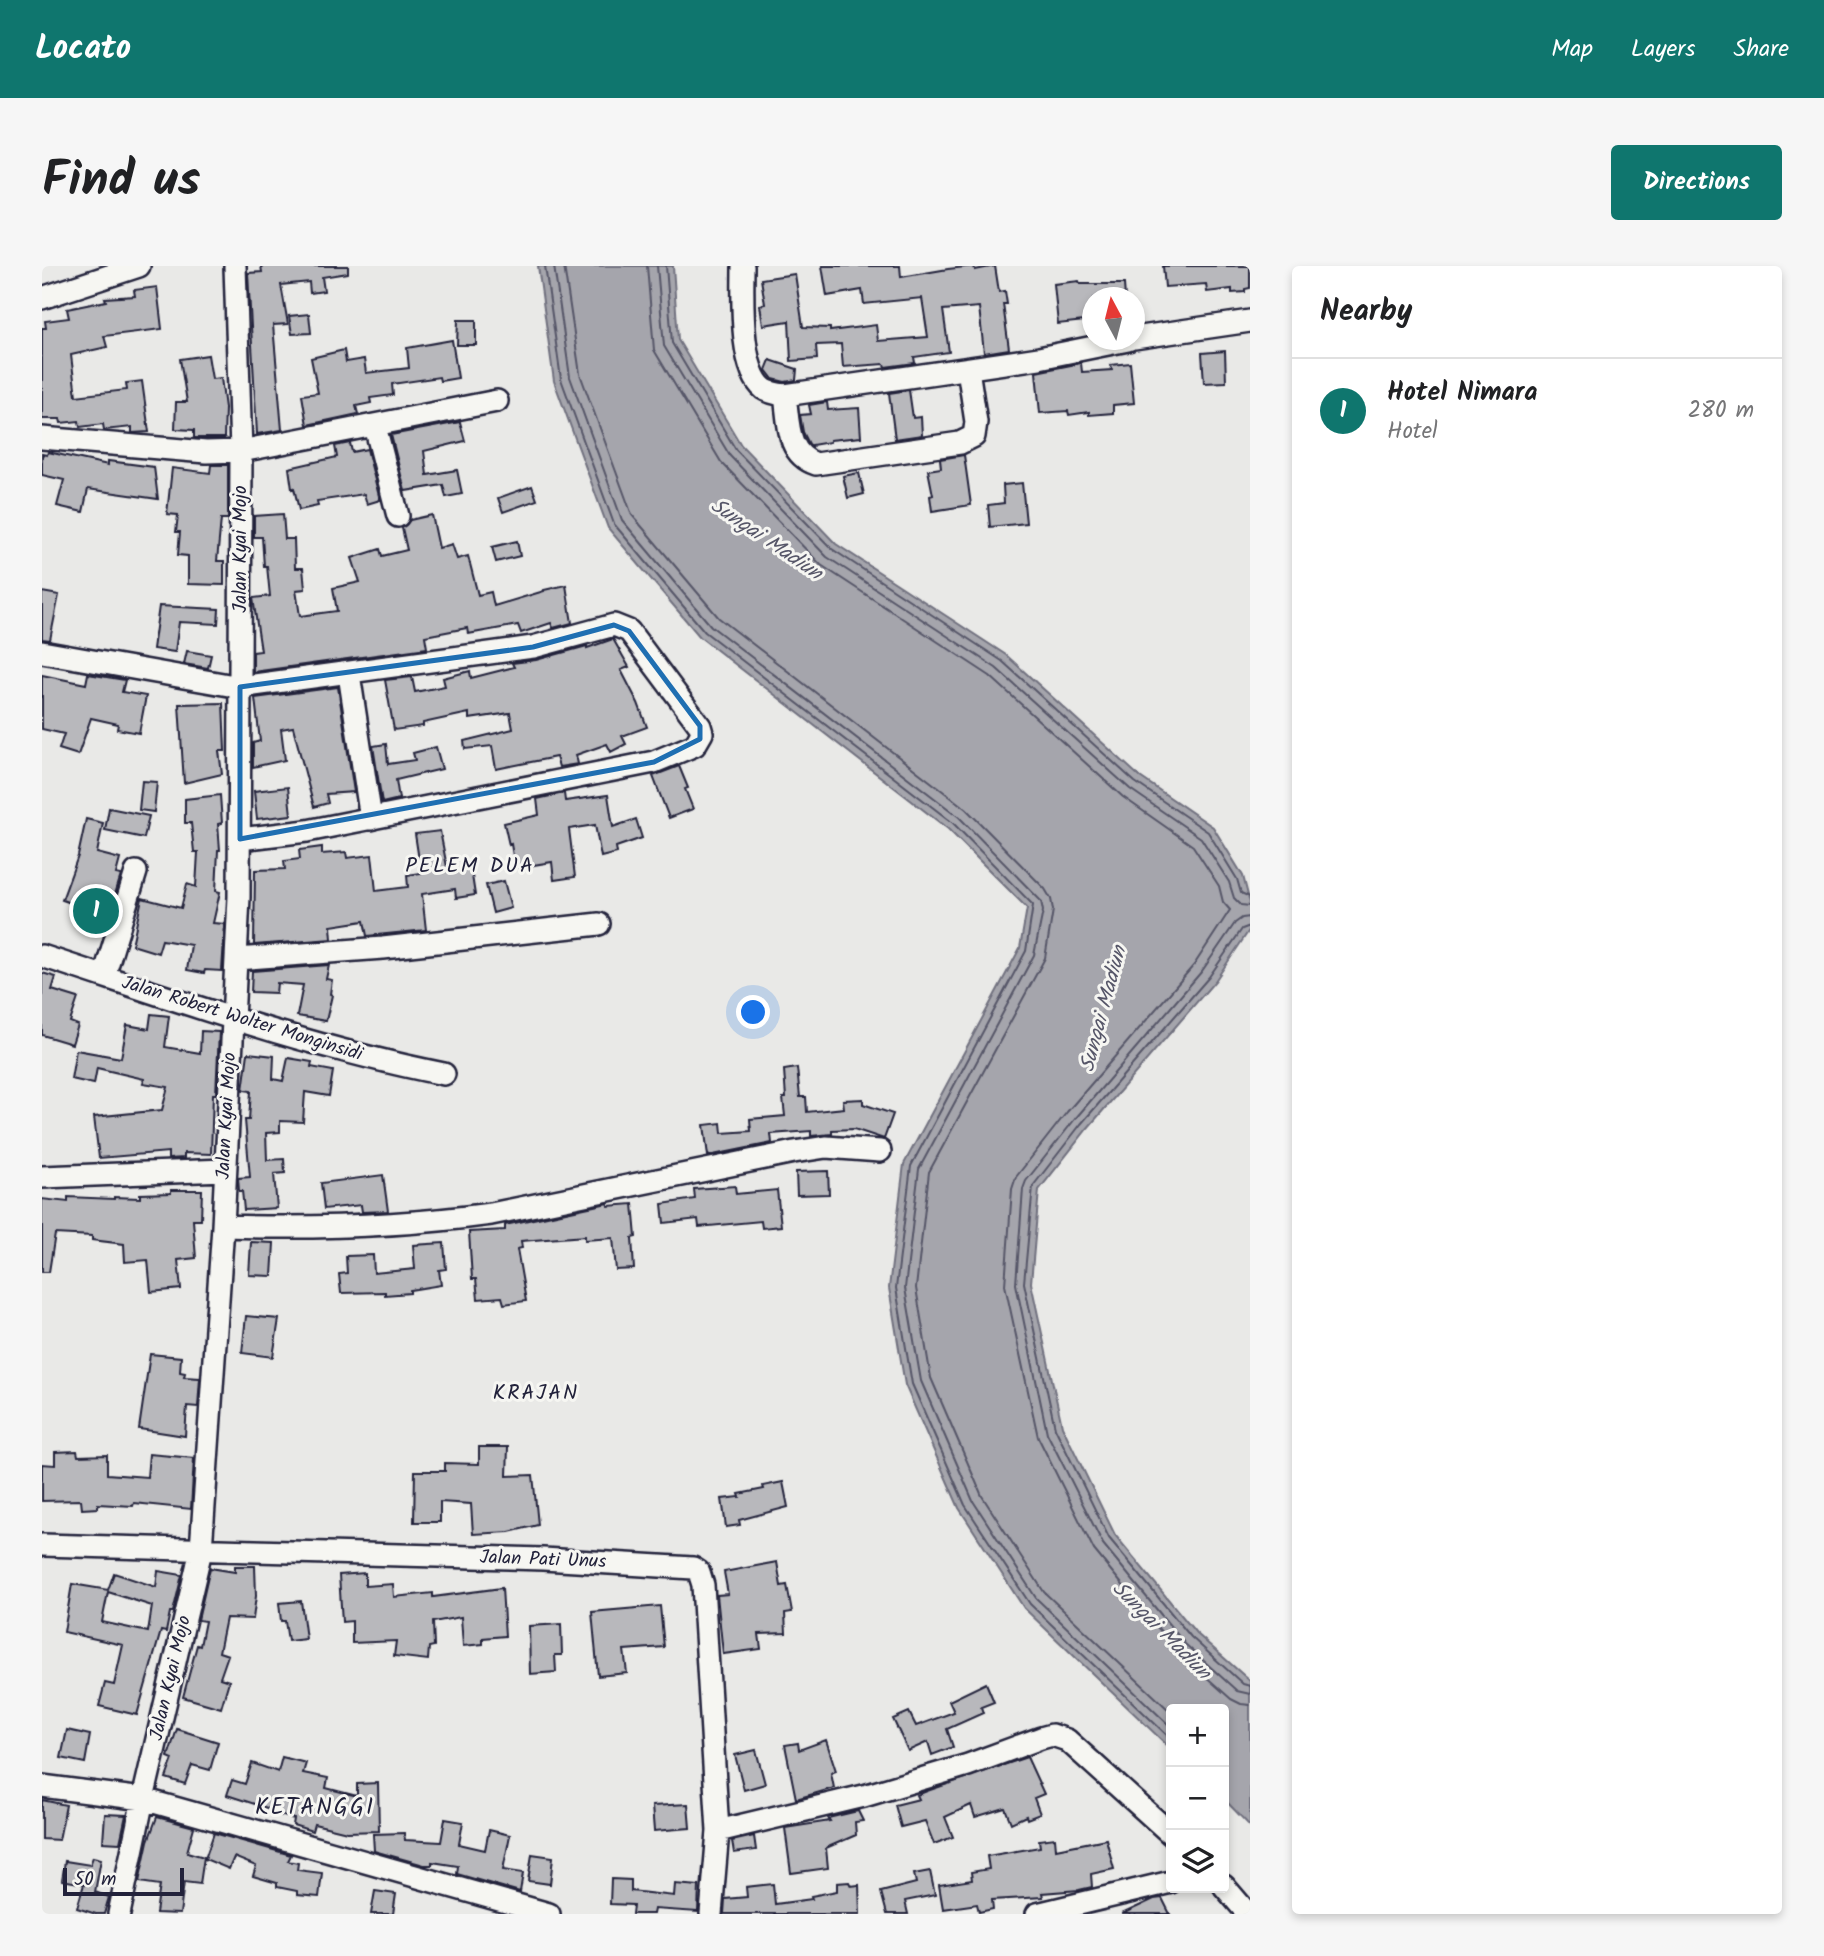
<!DOCTYPE html>
<html lang="en">
<head>
<meta charset="utf-8">
<style>
  :root { --surface:#fff; --page:#f6f6f6; --text:#202124; --muted:#757577; --line:#e0e0e0; --accent:#0f766e }
  body { margin:0; font-family:Kalam,sans-serif; background:var(--page); color:var(--text) }
  .controls { position:absolute; right:21px; bottom:21px; display:grid; overflow:hidden; border-radius:7px; box-shadow:0 4px 10px #0003 }
  .controls button { width:63px; height:63px; display:grid; place-items:center; padding:0; border:0; border-bottom:2px solid var(--line); background:var(--surface); color:var(--text); font:35px sans-serif }
  .compass { position:absolute; left:1040px; top:21px; width:63px; height:63px; border-radius:50%; background:var(--surface); box-shadow:0 4px 10px #0003; rotate:353deg }
  .scale { position:absolute; left:21px; bottom:18px; width:121px; box-sizing:border-box; padding-left:7px; border:4px solid #22223b; border-top:0; font-size:19px; line-height:24px; white-space:nowrap; color:#22223b; -webkit-text-stroke:5px #f6f6f2; paint-order:stroke }
  .you { position:absolute; left:712px; top:747px; width:24px; height:24px; margin:-18px; border:5px solid #fff; border-radius:50%; background:#1a73e8; box-shadow:0 0 0 10px #1a73e833 }
  .badge { display:grid; place-items:center; width:46px; height:46px; border-radius:50%; background:var(--accent); color:#fff; font-size:23px; font-weight:700 }
  .pin { position:absolute; translate:-50% -50%; border:4px solid #fff; box-shadow:0 2px 7px #0006 }
  .list { margin:0; padding:0; list-style:none }
  h2 { display:flex; justify-content:space-between; align-items:center; height:91px; margin:0; padding:0 28px; font-size:30px }
  h2 small { font-size:23px; font-weight:400; color:var(--muted) }
  .list li { display:grid; grid-template-columns:46px 1fr auto; gap:21px; align-items:center; box-sizing:border-box; height:105px; padding:0 28px; border-top:2px solid var(--line) }
  .list b { display:block; font-size:26px; white-space:nowrap }
  .list p { margin:0; font-size:23px; white-space:nowrap; color:var(--muted) }
  .list em { font-size:23px; font-style:normal; color:var(--muted) }
  .icon { flex:none; width:38px; height:38px; fill:none; stroke:currentColor; stroke-width:2; stroke-linecap:round; stroke-linejoin:round }
  .map { position:relative; flex:none; width:1208px; height:1648px; overflow:hidden; border-radius:7px }
  header { display:flex; align-items:center; gap:42px; box-sizing:border-box; height:98px; padding:0 35px; background:var(--accent); color:#fff }
  header strong { font-size:33px }
  nav { display:flex; gap:38px; margin-inline-start:auto; font-size:24px }
  .intro { display:flex; align-items:center; justify-content:space-between; box-sizing:border-box; height:168px; padding:0 42px }
  h1 { margin:0; font-size:49px }
  .button { padding:18px 32px; border-radius:7px; background:var(--accent); color:#fff; font-size:24px; font-weight:700 }
  main { display:flex; gap:42px; padding:0 42px }
  aside { flex:1; background:var(--surface); border-radius:7px; box-shadow:0 4px 10px #0003 }
  .map>svg:first-child { display:block }
  .water { fill:#a5a5ac; stroke:#71717f; stroke-width:2 }
  .lines { fill:none; stroke-linecap:round; stroke-linejoin:round }
  .shore { stroke:#565668; stroke-width:2 }
  .building { fill:#b8b8bc; stroke:#22223b; stroke-width:2; fill-rule:evenodd }
  .minor-casing { stroke:#22223b; stroke-width:26 }
  .minor { stroke:#f6f6f2; stroke-width:21 }
  .marked { fill:none; stroke:#1f6fb2; stroke-width:5; stroke-linejoin:round }
  .labels { text-anchor:middle; dominant-baseline:central; stroke-width:6; stroke-linejoin:round; paint-order:stroke }
  .street-label { font-size:19px; fill:#22223b; stroke:#f6f6f2 }
  .water-label { font-size:21px; font-style:italic; fill:#565668; stroke:#f6f6f2 }
  .neighbourhood-label { font-size:21px; letter-spacing:2px; fill:#22223b; stroke:#f6f6f2 }
  .quarter-label { font-size:23px; letter-spacing:2px; fill:#22223b; stroke:#f6f6f2 }
</style>
</head>
<body>
<header>
<strong>Locato</strong>
<nav><a>Map</a><a>Layers</a><a>Share</a></nav>
</header>
<div class="intro"><h1>Find us</h1><a class="button">Directions</a></div>
<main>
<div class="map">
<svg width="1208" height="1648" viewBox="0 0 1208 1648">
  <rect width="100%" height="100%" fill="#e9e9e7"/>
  <filter id="ink" filterUnits="userSpaceOnUse"><feTurbulence type="fractalNoise" baseFrequency=".0143" numOctaves="2"/><feDisplacementMap in="SourceGraphic" scale="14" xChannelSelector="R" yChannelSelector="G"/><feConvolveMatrix kernelMatrix="1 2 1 2 8 2 1 2 1" color-interpolation-filters="sRGB"/></filter>
  <g filter="url(#ink)">
    <!-- water -->
    <path class="water" d="M496 0H631L636 74 699 179 794 278 964 389 1098 511 1171 561 1201 610 1208 637V663L1173 715 1045 863 997 924 989 1017 1020 1160 1073 1269 1154 1367 1208 1415V1560L1182 1533V1443H1129V1483L982 1342 917 1242 863 1119 847 1022 862 898 978 682 985 642 906 563 658 371 566 262 512 115Z"/>
    <g class="lines">
      <!-- shore -->
      <path class="shore" d="M503 0 519 113 572 258 663 366 911 557 991 639 984 685 869 900 854 1022 870 1118 923 1239 988 1338 1129 1473
        M512 0 528 111 580 254 669 360 917 551 999 635 1001 645 992 689 877 903 863 1022 879 1115 931 1235 994 1332 1129 1461
        M522 0 538 108 590 249 677 352 924 543 1003 623 1009 633 1011 644 1003 692 887 906 874 1022 889 1112 940 1230 1002 1326 1129 1446
        M605 0 612 84 679 196 779 299 948 410 1081 531 1151 580 1177 620 1181 636 1188 644 1152 699 1025 846 974 911 970 923 963 1019 996 1171 1052 1284 1134 1384 1189 1433 1199 1438 1208 1439
        M615 0 622 80 688 190 785 291 954 402 1088 523 1159 572 1187 616 1192 632 1199 639 1208 640
        M624 0 630 77 694 184 790 283 960 395 1093 516 1166 566 1195 613 1199 627 1208 631
        M1208 651 1200 652 1193 657 1160 705 1033 853 984 915 981 923 974 1018 1005 1167 1061 1278 1143 1378 1195 1425 1208 1428
        M1208 660 1200 663 1167 711 1039 858 991 920 982 1017 1013 1162 1067 1272 1149 1371 1201 1418 1208 1420"/>
    </g>
    <!-- building -->
    <path class="building" d="M219 0H306V7L280 11 282 25 268 27 267 16 239 19 246 58 231 59 240 164 215 168 206 7 220 6Z
      M780 0H858L859 11 906 3 932 0 933 4 953 0 957 26 963 25 965 38H961L967 83 942 87 937 41 901 44 907 86 872 91 873 97 843 101 842 98 801 101 799 78 774 79 775 93 749 95 747 55 721 59 718 39 723 38 719 13 753 8 761 61 788 62V65L834 59 836 75 886 71 880 32 822 38 820 24 785 30Z
      M1121 0H1208V22L1203 23V26L1190 27V23L1165 26 1164 18 1123 21Z
      M1037 15 1038 18H1082L1083 32H1051V54L1016 58 1012 18Z
      M115 21 120 63 62 70 65 81 29 89 34 130 85 124 84 117 100 115 107 166 90 167V161L62 164 61 158 38 161 37 155 19 157 18 153H0V62H4L3 55 27 52 25 43 64 35 63 32 93 30 92 24Z
      M267 48 269 67 250 68 247 50Z
      M416 54H434V79H415Z
      M410 74 416 112 398 115 397 111 350 118 351 129 328 132 329 137 314 140 316 148 265 159 260 129 276 127 269 92 302 84 304 96 322 93 324 107 367 102 365 82Z
      M1183 85 1184 116 1162 117 1160 87Z
      M166 89 170 113 179 112 183 142 182 172H152V164L133 163 134 136H145L138 93Z
      M728 94 755 103 754 114 743 116 731 113 724 104Z
      M1039 97 1040 106 1070 104 1069 99 1088 97 1092 137 1071 139V147L1047 149V146L1027 149 1026 145 998 147 994 106Z
      M867 124 871 152 879 151 880 169 853 173 847 127Z
      M785 136 786 144 817 142 819 171 788 174V176L770 179 771 181 767 178 761 166 758 149 769 148 767 139Z
      M418 156 423 175 382 185 385 209 415 204 420 228 404 231 401 219 363 225 349 169Z
      M308 177 310 186 325 183 338 234 325 238 322 228 275 235 276 240 257 244 252 222 250 223 247 202 295 191 293 180Z
      M6 186 66 199V195L112 201 116 233 46 223 41 246 15 240 22 214 0 209V188L5 189Z
      M922 189 929 239 890 245 888 230 891 229 886 204 899 202 898 193Z
      M169 199H186V253H179L175 295H182V319L146 318V290L136 289 138 266H134L136 249 125 248 130 202 168 207Z
      M817 207 822 228 806 232 801 210Z
      M980 217 984 257 948 261 946 239 962 237 961 219Z
      M490 220 495 234 461 246 456 232Z
      M241 248 243 273H252L253 302H261L263 323 254 324 258 350 295 345 291 322 318 316 310 292 338 283 340 290 365 284 360 262 368 254 390 249 397 282 410 278 415 293 426 290 436 329 449 326 452 340 502 325V324L524 319 530 357 511 362 509 357 479 367 476 359 426 368 425 362 383 370 385 382 211 406V386L219 385 211 332 228 330 225 300H222L220 271H212V250Z
      M475 275 478 290 454 296 450 281Z
      M0 326 17 329 8 374 0 373Z
      M117 340 177 343 176 358 137 356 133 386 111 383Z
      M571 373 587 401 579 404 596 437 605 461 580 470 584 478 569 486 565 478 534 489 536 498 517 501 514 491 454 503 450 480 423 483 422 475 471 463 468 447 427 453V447L381 457V460L352 464 343 414 370 411 373 426 403 420 401 412 428 405 429 412 472 401 470 397 494 394 545 380V382Z
      M145 385 169 389 166 402 142 398Z
      M46 408 83 414 80 426 104 430 97 467 75 463 76 458 49 452 36 489 17 483 22 468 0 463V409L44 418Z
      M296 421 312 526 284 528 286 537 272 541 251 461 239 463 243 494 211 501V477L218 475 213 432Z
      M181 437 183 485H177L180 508 142 517 137 438Z
      M344 478 346 498 373 494 371 487 394 481 400 503 354 514 357 533 340 537 331 480Z
      M637 500 646 522 643 523 651 543 627 552 611 510Z
      M100 515 115 516 112 546 97 544Z
      M246 521 249 549 215 553 212 525Z
      M522 527 523 535 566 529 571 561 594 553 600 572 574 581 575 587 559 591 553 559 527 563 533 611 512 614 510 596 473 602 469 578 467 579 462 557 497 549 495 533Z
      M178 529 180 557 176 558 178 584H176L174 625 178 626 171 657 183 658 180 705 163 704 162 707 145 704 149 679 120 674 116 687 90 679 100 632 139 642 145 618 154 621 156 586H152L149 557H143V533Z
      M67 542 107 550 102 572 63 564Z
      M44 553 61 557 55 587 78 593 74 608 79 609 70 638 68 637 59 661 35 652 40 641 20 634 36 590Z
      M398 565 406 606 429 603 433 629 414 632 413 623 380 628 384 664 325 670 322 655 289 660 290 673 212 679 213 604 243 603 242 595 258 593 257 584 280 581V588L304 586 305 592 330 589 334 625 366 621 365 609 379 607 373 568Z
      M462 615 469 642 451 647 444 619Z
      M287 699 284 713 290 714 288 728 290 729 284 755 255 750 261 719 235 717 234 727 209 726 210 705Z
      M0 707 14 711 10 724 36 732 28 756 36 759 30 778 0 769Z
      M109 748 127 750 123 781 158 787 159 765 177 766 174 828H171L169 888 142 887V892L126 893V886L57 892 52 851 120 844 126 821 101 817 102 813 55 802 52 818 29 813 34 784 79 792 85 759 107 763Z
      M206 787 232 790 231 813 241 815 246 792 270 796 269 801 291 805 287 830 263 826 261 856 238 855V866L224 867 225 894 242 893 243 907 232 908 235 942 202 944 200 925H197L196 912 208 911 203 854H207L209 825 201 824Z
      M755 802 758 831H764L765 846 802 842 801 834 821 833V838L851 848 842 873 812 863 790 864V868L769 870V865L729 868 730 877 666 890 662 859 679 857 680 867 709 865 708 853 743 850 741 832H744L742 804Z
      M786 905 787 928 755 929 754 906Z
      M341 909 346 945 320 946 319 939 282 943 279 917Z
      M693 920 694 928 735 924 739 960 720 962 719 955 657 961 656 953 622 957 620 938 653 933 652 923Z
      M129 924H160L159 954H151L154 992 136 994 139 1023 109 1026 106 994 83 996 82 978 50 974V970L13 968 7 1006H0V933L26 936V931L72 933V931L98 932V928L129 927Z
      M566 937V940L591 938 594 971 590 972 592 1003 574 1004 571 972 543 974V970L479 975 480 982 475 983 484 1035 462 1038 460 1031 436 1033 434 1013H430L427 966 463 964V959Z
      M209 976 232 977 230 1010 207 1009Z
      M402 977 404 1003 397 1004 399 1019 368 1024V1027L343 1029V1026L299 1027 297 1008 305 1007 304 990 331 989 332 1007 373 1003 371 979Z
      M204 1050 237 1053 231 1091 200 1087Z
      M108 1088 139 1091 138 1106 143 1107 142 1111 158 1112 156 1141 145 1140 143 1170 97 1163Z
      M437 1181H466L465 1210 491 1209 496 1259 467 1266 431 1268 429 1238 398 1236V1256H372L373 1205H403V1197L437 1198Z
      M35 1185 36 1190 65 1189V1208L105 1211 107 1188 152 1192 149 1243 92 1237 91 1240 56 1238V1242L40 1243 39 1234 0 1235V1198L13 1199V1186Z
      M741 1216 746 1241 697 1254 698 1259 684 1261 680 1233 698 1231 697 1228 722 1223 721 1220Z
      M735 1296 739 1320 745 1319 750 1346 743 1347 744 1367 717 1368 719 1383 681 1388 675 1329 686 1328 682 1306Z
      M193 1300H213L214 1330 211 1353 184 1352 177 1386 186 1389 178 1412 187 1415 179 1442 141 1431 155 1379 158 1380 163 1355 156 1354 168 1302 193 1306Z
      M116 1305 140 1309 131 1346H128L124 1366 119 1365 95 1449 57 1440 63 1417 72 1419 81 1379 22 1366 30 1318 66 1324 72 1307 114 1321ZM66 1326 110 1340 106 1366 60 1356Z
      M323 1307V1320L351 1318 352 1331 391 1327V1331L460 1322 463 1370 441 1372V1378L421 1380 419 1351 391 1356 392 1380 387 1381 386 1394 352 1390 354 1375 310 1377V1355L300 1356 297 1309Z
      M259 1335 264 1373 246 1375 243 1355H239L237 1337Z
      M618 1340 622 1381 582 1384 585 1407 556 1410 550 1346Z
      M519 1358 520 1389H513L514 1406 488 1408 487 1360Z
      M944 1417 952 1436 939 1441 941 1447 905 1463 911 1481 890 1489 886 1476 866 1485 851 1453 867 1446 874 1460 912 1446 907 1435Z
      M135 1463 176 1476 168 1504 150 1499 143 1518 124 1512 131 1493 126 1491Z
      M25 1464 48 1469 43 1497 19 1492Z
      M784 1474 794 1505 789 1507 792 1522 754 1533 743 1479 756 1477 757 1484Z
      M714 1484 723 1518 702 1524 693 1489Z
      M240 1491 264 1497 261 1507 286 1512 284 1522 315 1530V1518L336 1517 337 1565 305 1566 272 1558 270 1565 251 1559 252 1553 227 1546 228 1543 185 1529 190 1514 203 1518 210 1497 236 1506Z
      M985 1491 1002 1528 992 1532 998 1548 985 1553 984 1550 969 1557 963 1542 933 1551 929 1539 903 1551 911 1571 892 1578 883 1555 859 1561 853 1539 877 1533 875 1529 885 1525Z
      M0 1534 24 1539 17 1574 0 1573Z
      M646 1538 648 1562 612 1565 610 1540Z
      M816 1545 821 1555 813 1556 814 1569 784 1582 786 1602 749 1607 743 1562 788 1555 786 1552Z
      M63 1548 84 1549 78 1577 61 1576Z
      M115 1551 152 1561 145 1586 162 1591 158 1618 142 1616 138 1648 114 1647 118 1619 97 1616 106 1575Z
      M403 1553 421 1556 417 1578 443 1584 447 1564 468 1569 461 1604 481 1607 478 1626 415 1608 416 1600 390 1596V1599H382L332 1585 331 1568 362 1567 363 1574 399 1576Z
      M172 1567 249 1589 246 1595 256 1597 255 1604 280 1607 277 1631 255 1629V1625L235 1621V1617L211 1610 214 1600 192 1591 187 1603 163 1593Z
      M712 1570 714 1584 692 1587 690 1575Z
      M1013 1572 1014 1583 1064 1573 1072 1603 1049 1608 1050 1621 1037 1624 1000 1627 1001 1631 950 1634 951 1643 937 1646 935 1638 901 1643 897 1619 930 1614 929 1606 947 1603 945 1590 998 1581 997 1574Z
      M490 1588 511 1591 508 1618 486 1615Z
      M51 1591 59 1593 53 1626 67 1631 62 1648H54L35 1642 42 1618 20 1614 23 1595 48 1599Z
      M888 1605 893 1629 863 1635 866 1648H845L839 1626 874 1617 872 1608Z
      M569 1613 589 1614V1625L632 1630 633 1618 657 1620 656 1646 612 1643 611 1648H590L591 1639 568 1638Z
      M807 1616 809 1620 817 1619 818 1648H682L683 1633 705 1631 704 1621 731 1618 733 1638 770 1633 769 1630 795 1625V1617Z
      M333 1625 354 1628 351 1648H329Z
      M1120 1632 1128 1648H1080L1112 1633Z"/>
    <g class="lines">
      <defs>
        <path id="minor" d="M701 0C701 30 697 103 722 123 728 127 735 128 743 129L997 92 1086 74
          M0 32 97 0
          M1092 72 1208 55
          M743 129C747 156 744 188 774 198L918 177 932 170 934 156 926 103
          M333 160 356 250
          M0 172 164 186 199 185 455 135
          M0 386 198 421 491 381 572 359 587 365 658 460 660 467 653 479 612 496 265 565 198 573
          M307 408 329 553
          M0 690C132 733 265 781 402 808
          M194 693 341 682 557 658
          M62 710 94 606
          M0 911 183 904
          M181 960C271 963 360 960 449 948L752 886 784 881 838 885
          M0 1279 501 1293 651 1302 657 1306 661 1319 676 1565 669 1648
          M0 1520 101 1533 507 1648
          M676 1565 822 1530 926 1499 999 1472 1010 1469 1025 1474 1129 1568
          M1182 1620 1206 1648
          M77 1648 101 1533 159 1284 181 960 197 631 199 185 193 0
          M995 1648 1129 1616"/>
      </defs>
      <!-- minor casing -->
      <use href="#minor" class="minor-casing"/>
      <!-- minor -->
      <use href="#minor" class="minor"/>
    </g>
  </g>
  <!-- marked area -->
  <path class="marked" d="M572 359 587 365 658 460V473L612 496 198 573V421L491 381Z"/>
  <g class="labels">
    <!-- street labels -->
    <g class="street-label">
      <text transform="translate(199 283) rotate(-90)">Jalan Kyai Mojo</text>
      <text transform="translate(200 753) rotate(17)">Jalan Robert Wolter Monginsidi</text>
      <text transform="translate(185 850) rotate(-87)">Jalan Kyai Mojo</text>
      <text transform="translate(501 1294) rotate(2)">Jalan Pati Unus</text>
      <text transform="translate(129 1412) rotate(-77)">Jalan Kyai Mojo</text>
    </g>
    <!-- water labels -->
    <g class="water-label">
      <text transform="translate(724 274) rotate(34)">Sungai Madiun</text>
      <text transform="translate(1062 743) rotate(-75)">Sungai Madiun</text>
      <text transform="translate(1119 1365) rotate(45)">Sungai Madiun</text>
    </g>
    <!-- neighbourhood labels -->
    <g class="neighbourhood-label">
      <text x="428" y="600">PELEM DUA</text>
      <text x="494" y="1127">KRAJAN</text>
    </g>
    <!-- quarter labels -->
    <g class="quarter-label">
      <text x="273" y="1542">KETANGGI</text>
    </g>
  </g>
</svg>
<div class="controls">
<button>+</button>
<button>−</button>
<button><svg class="icon" aria-label="layers" viewBox="0 0 24 24"><path d="M12 4l9 5-9 5-9-5zM3 14l9 5 9-5"/></svg></button>
</div>
<svg class="compass" viewBox="-18 -18 36 36"><path d="M0-13l5 13h-10z" fill="#e53935"/><path d="M0 13l5-13h-10z" fill="#757577"/></svg>
<div class="scale">50 m</div>
<div class="you"></div>
<div class="pin badge" style="left:54px;top:645px">1</div>
</div>
<aside>
<h2>Nearby<small></small></h2>
<ul class="list">
<li><span class="badge">1</span><div><b>Hotel Nimara</b><p>Hotel</p></div><em>280 m</em></li>
</ul>
</aside>
</main>
</body>
</html>
